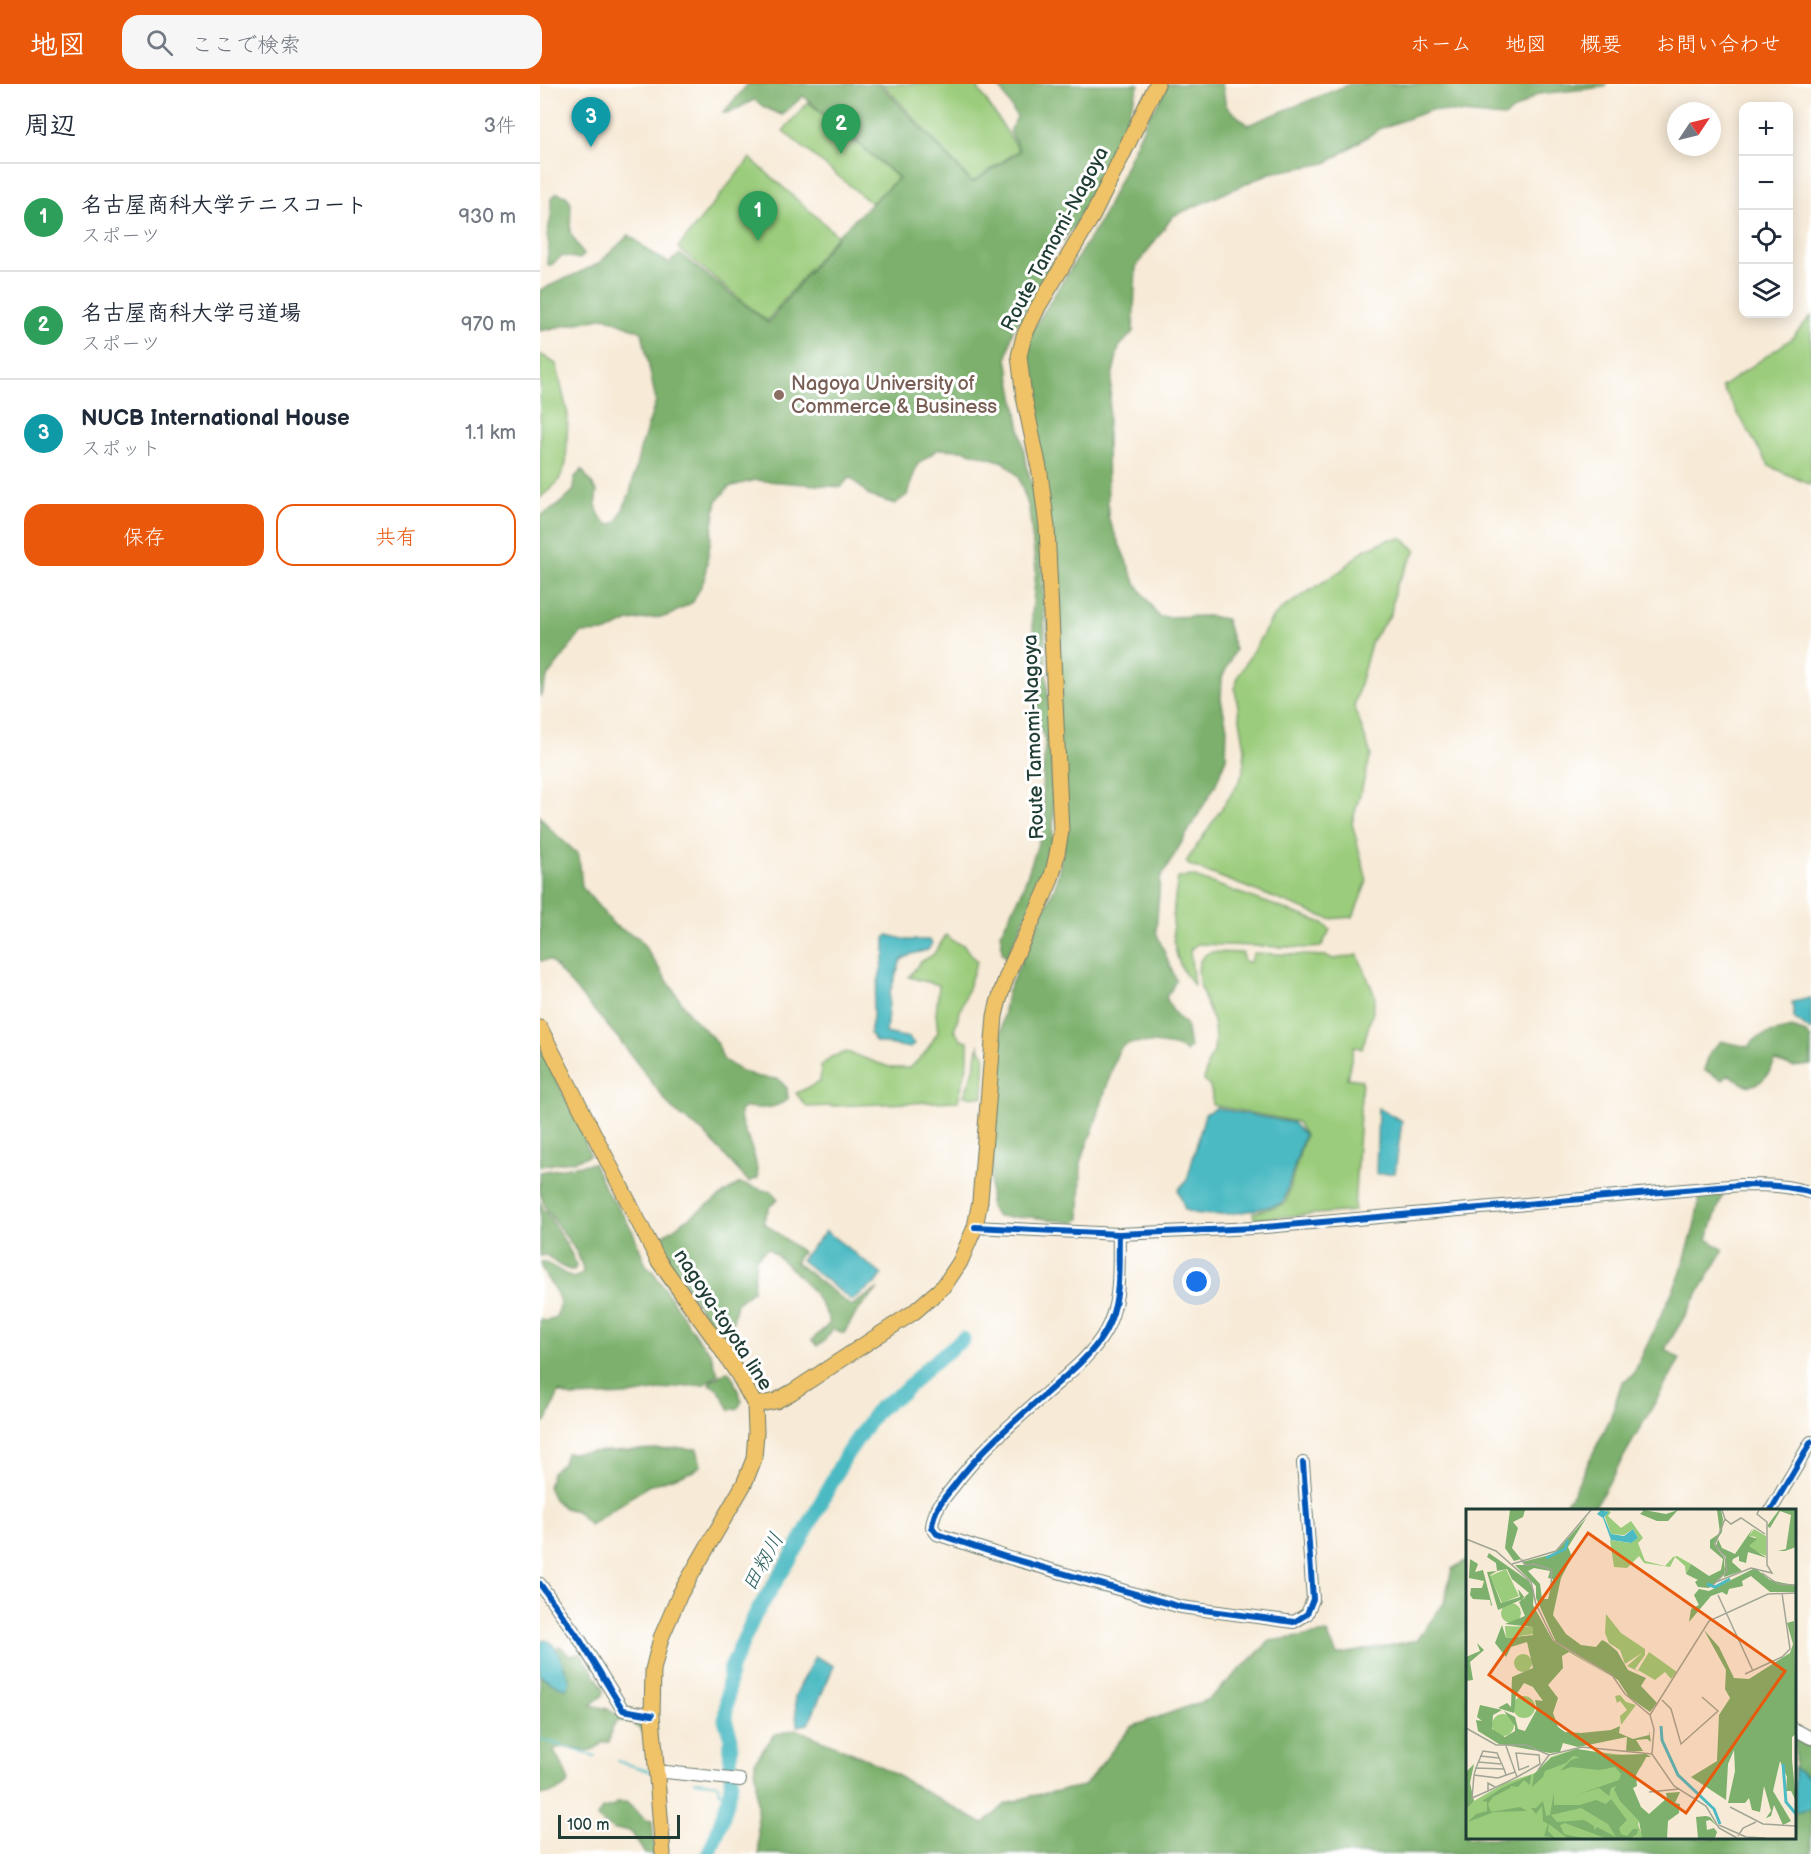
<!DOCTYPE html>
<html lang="ja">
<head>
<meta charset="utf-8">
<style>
  :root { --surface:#fff; --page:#f6f6f7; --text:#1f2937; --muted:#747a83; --line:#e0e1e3; --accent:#ea580c }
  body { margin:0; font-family:"Balsamiq Sans","Klee One",sans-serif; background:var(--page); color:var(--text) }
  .controls { position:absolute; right:18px; top:18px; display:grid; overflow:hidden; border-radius:12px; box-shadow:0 3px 15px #0003 }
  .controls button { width:54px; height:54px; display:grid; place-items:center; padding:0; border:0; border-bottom:2px solid var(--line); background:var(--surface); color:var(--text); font:30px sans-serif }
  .compass { position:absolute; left:1127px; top:18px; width:54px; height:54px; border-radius:50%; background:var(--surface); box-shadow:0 3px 15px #0003; rotate:55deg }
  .scale { position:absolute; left:18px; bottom:15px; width:122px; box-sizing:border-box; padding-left:6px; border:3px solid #1f3d34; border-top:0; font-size:16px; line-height:21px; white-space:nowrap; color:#1f3d34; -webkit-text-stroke:4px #fff; paint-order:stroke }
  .you { position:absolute; left:657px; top:1198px; width:21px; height:21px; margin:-15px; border:4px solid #fff; border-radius:50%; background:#1a73e8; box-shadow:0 0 0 9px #1a73e833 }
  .badge { display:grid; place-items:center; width:39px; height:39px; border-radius:50%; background:var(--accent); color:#fff; font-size:20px; font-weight:700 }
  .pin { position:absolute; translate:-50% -50px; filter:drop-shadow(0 2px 3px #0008) }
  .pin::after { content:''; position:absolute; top:32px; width:21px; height:18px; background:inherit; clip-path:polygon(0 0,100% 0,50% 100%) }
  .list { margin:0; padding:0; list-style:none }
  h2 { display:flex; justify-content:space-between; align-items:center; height:78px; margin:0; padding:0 24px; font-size:26px }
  h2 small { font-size:20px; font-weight:400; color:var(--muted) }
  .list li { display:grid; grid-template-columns:39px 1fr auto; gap:18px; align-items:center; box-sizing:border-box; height:108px; padding:0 24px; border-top:2px solid var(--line) }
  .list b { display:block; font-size:22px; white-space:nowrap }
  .list p { margin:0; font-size:20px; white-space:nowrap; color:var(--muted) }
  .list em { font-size:20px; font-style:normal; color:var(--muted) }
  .actions { display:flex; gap:12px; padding:18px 24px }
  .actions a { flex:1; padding:14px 0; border:2px solid var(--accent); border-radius:18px; text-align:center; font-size:21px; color:var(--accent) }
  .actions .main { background:var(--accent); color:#fff }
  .icon { flex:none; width:33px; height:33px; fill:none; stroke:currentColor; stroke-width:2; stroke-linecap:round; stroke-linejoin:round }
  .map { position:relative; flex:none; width:1271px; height:1770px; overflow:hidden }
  header { display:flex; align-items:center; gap:36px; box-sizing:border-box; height:84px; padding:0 30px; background:var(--accent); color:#fff }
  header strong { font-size:28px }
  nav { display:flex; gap:33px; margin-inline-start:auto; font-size:21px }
  .search { width:420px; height:54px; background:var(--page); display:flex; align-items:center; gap:15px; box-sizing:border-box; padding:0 21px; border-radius:18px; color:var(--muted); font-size:22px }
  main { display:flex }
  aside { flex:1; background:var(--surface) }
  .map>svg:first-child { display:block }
  .green { fill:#9bcc7c; stroke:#5d8458; stroke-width:1.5 }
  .forest { fill:#7cb06c; stroke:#4e7650; stroke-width:1.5 }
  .water { fill:#4cbac3; stroke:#367c7c; stroke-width:1.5 }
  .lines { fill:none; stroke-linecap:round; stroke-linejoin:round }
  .stream { stroke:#4cbac3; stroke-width:2 }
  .river { stroke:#4cbac3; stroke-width:15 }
  .minor-casing { stroke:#6b7a6d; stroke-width:14 }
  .major-casing { stroke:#6b7a6d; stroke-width:17 }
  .minor { stroke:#fff; stroke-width:12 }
  .major { stroke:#f0c369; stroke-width:15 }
  .cycleway-casing { stroke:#fff; stroke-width:10 }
  .cycleway { stroke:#0057b8; stroke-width:6 }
  .education-dot { fill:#8d6e63; stroke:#fff; stroke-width:2 }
  .labels { text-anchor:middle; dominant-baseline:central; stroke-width:6; stroke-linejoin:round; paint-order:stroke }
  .street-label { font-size:20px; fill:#1f3d34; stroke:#fff }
  .education-label { font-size:20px; fill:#785e54; stroke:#fff; text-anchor:start }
  .water-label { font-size:21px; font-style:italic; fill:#2c625f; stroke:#fff }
  .inset-river { fill:none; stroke:#4cbac3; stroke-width:3 }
  .inset-road { fill:none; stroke:#a1a595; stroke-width:1.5 }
  .view { fill:#e8590c; fill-opacity:0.15; stroke:#e8590c; stroke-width:3 }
  .inset-edge { fill:none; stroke:#1f3d34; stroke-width:3 }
</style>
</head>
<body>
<header>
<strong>地図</strong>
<div class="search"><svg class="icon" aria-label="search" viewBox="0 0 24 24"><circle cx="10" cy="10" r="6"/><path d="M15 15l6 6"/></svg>ここで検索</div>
<nav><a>ホーム</a><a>地図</a><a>概要</a><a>お問い合わせ</a></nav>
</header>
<main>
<aside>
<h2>周辺<small>3件</small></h2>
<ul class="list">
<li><span class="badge" style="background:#2e9e5b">1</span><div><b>名古屋商科大学テニスコート</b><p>スポーツ</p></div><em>930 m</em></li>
<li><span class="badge" style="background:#2e9e5b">2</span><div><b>名古屋商科大学弓道場</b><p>スポーツ</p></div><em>970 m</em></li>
<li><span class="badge" style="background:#0f9aa8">3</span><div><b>NUCB International House</b><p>スポット</p></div><em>1.1 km</em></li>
</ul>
<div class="actions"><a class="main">保存</a><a>共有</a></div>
</aside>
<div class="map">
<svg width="1271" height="1770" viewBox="0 0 1271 1770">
  <rect width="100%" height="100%" fill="#fff"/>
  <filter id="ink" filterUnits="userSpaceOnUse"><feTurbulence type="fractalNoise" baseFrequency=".0167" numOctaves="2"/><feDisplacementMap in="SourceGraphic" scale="12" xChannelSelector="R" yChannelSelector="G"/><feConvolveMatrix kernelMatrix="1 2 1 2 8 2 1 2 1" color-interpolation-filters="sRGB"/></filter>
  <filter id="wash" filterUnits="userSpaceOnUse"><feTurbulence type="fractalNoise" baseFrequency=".008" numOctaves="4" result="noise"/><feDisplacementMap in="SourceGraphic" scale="24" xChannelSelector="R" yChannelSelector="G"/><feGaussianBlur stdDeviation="1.35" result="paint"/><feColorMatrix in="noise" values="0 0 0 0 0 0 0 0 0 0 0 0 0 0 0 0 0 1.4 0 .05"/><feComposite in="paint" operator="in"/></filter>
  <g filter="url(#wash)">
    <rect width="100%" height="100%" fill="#f7ead6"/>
    <!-- green -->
    <path class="green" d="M343 0H435L479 66 432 98Z
      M268 18 358 94 331 119 243 47Z
      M210 74 297 151 227 237 138 164Z
      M1271 232V401L1229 382 1182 303 1251 255Z
      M0 270 16 280 28 331 26 380 18 398 0 414Z
      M863 454 876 467 855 503 851 530 832 556 814 622 831 671 812 739 827 797 813 833 789 835 649 781 646 778 696 703 703 688 705 665 695 605 698 592 733 533 743 524 802 486 824 466 850 455Z
      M652 792 783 839 790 846 781 863 769 864 657 860 650 866 654 901C626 873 632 829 638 794Z
      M406 851 411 856 423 861 437 877 414 946 421 955 428 957V978L418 1017 267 1023 256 1009 280 998 281 982 291 973 307 968 352 984H370L385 969 398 948 396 930 399 901 369 893 380 878 393 871Z
      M672 868 703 869V877L710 878 714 869 786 872 794 875 818 871 835 912 833 927 822 965 814 962 807 994 822 996 814 1127 714 1135 713 1129 745 1120 765 1051 757 1038 672 1021C672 1011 673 1003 664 997 665 991 666 984 668 979 669 974 674 971 674 967 675 959 675 946 673 938 668 921 643 875 672 868Z
      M439 960 440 966 445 970 443 1013 424 1012 434 985Z"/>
    <!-- forest -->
    <path class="forest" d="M208 0H340L432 99 480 67 470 47 477 33 460 4 455 0H599L581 52 560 93 535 141 514 168 507 190 482 234 473 245 467 274 487 384 498 417 514 730 512 767 506 789 466 874 462 868 461 848 481 810 506 736 502 707 505 655 495 634 498 604 492 530 496 486 489 424 478 392 464 378 422 366 398 365 377 381 367 411 355 420 330 412 310 393 301 403 215 396 189 403 177 417 164 496 153 518 128 532 89 537 67 548 41 549 8 592 0 613V432L16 423 34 406 35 393 42 386 57 407C54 421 57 433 69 441L77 438 90 409 100 366 116 317 102 248 65 233 0 247V206L58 180 89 151 113 170 129 179 140 170 228 239 299 150 359 94 263 12 242 31 224 23 215 16C203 19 197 29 183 29Z
      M628 0H682L686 22 708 41 810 0H1066L1065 3 998 10 964 33 891 26 839 45 787 79 730 89 633 132 596 183 593 248 579 263 572 293 567 348 568 433 595 498 619 533 668 532 686 535 695 566 682 594 681 615 687 644 686 674 675 702 620 795 616 848 636 896 630 908 626 911C629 924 635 931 646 940L650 964 646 968C639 960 593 955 583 962 580 964 579 967 577 970L553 1046 541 1076 540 1135 535 1139 491 1133H457L450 1122V1107L462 939 467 909 515 802 524 764 493 330 486 269 493 245 562 134 610 29 615 25Z
      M17 109 26 112 31 118 30 149 44 171 40 175 22 172 11 181H8L7 176 9 161 7 151 11 133V114Z
      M0 732 10 745 39 771 42 803 75 842 99 854 150 931 177 958 183 975 199 986 218 993 238 995 247 1004 248 1015C236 1025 222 1025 206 1023L200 1027C200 1041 205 1047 210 1060 215 1071 217 1082 218 1094L209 1098 163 1048 132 1025 78 954 10 876 0 877Z
      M1252 944 1266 949 1271 954V981L1253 983 1235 977C1231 987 1220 1005 1206 1001 1200 999 1193 993 1188 990L1183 996 1164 986 1170 968 1181 957 1208 963C1217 949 1237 948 1252 944Z
      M0 963 40 1042 50 1071 37 1076 0 1082Z
      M53 1079 68 1110 78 1122 93 1148 106 1181 112 1186 158 1255 170 1268 178 1290 163 1301 145 1302 89 1311 31 1313 19 1308 7 1336 0 1341V1235L6 1237 14 1235C32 1212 2 1199 1 1178 11 1179 22 1190 33 1194L41 1191 43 1186C38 1157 4 1135 0 1107 0 1101 0 1094 0 1088Z
      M198 1100C209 1100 220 1106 232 1108L238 1116 230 1122 223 1138 262 1168 255 1178 311 1222 338 1205 316 1229 304 1249 293 1245 284 1257 277 1262 272 1256 290 1239C280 1209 252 1185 228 1164L216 1174 213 1206 197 1219 193 1238V1254L182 1257 114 1158Z
      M1183 1110 1167 1155 1184 1166 1125 1265 1140 1275 1053 1426H1020L1033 1409 1070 1335 1082 1298 1093 1291 1140 1191 1154 1144 1160 1112Z
      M0 1119C8 1133 36 1171 36 1183L34 1186C23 1186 14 1177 6 1171L0 1172Z
      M187 1287 192 1292 202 1317 198 1324 190 1326 178 1305 169 1300 171 1297Z
      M139 1364 157 1365 161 1381 154 1387 108 1402 50 1441 36 1427 24 1424 14 1415 8 1403 12 1388 23 1379 26 1369Z
      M927 1476V1754H1254L1255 1654 1271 1664V1770H219L215 1677 234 1651 256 1645 331 1677 443 1740 466 1720 491 1712 544 1702 591 1643 669 1615 730 1557 787 1549 797 1571 877 1556 904 1519 912 1485Z
      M20 1562C29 1570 25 1573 39 1569L43 1572 64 1605 63 1611 51 1621 68 1625 75 1630C84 1628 101 1633 107 1640V1649H103C97 1641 87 1636 77 1637L72 1644 69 1658H63C47 1676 36 1659 16 1664L14 1668 22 1680 29 1698C22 1707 11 1709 0 1711V1591L13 1600 26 1604 30 1597 16 1565Z
      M77 1718H86L106 1736 112 1737 115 1770H105L92 1749 87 1746H74L58 1735 57 1732C61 1725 65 1724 72 1723Z"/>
    <!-- water -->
    <path class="water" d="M348 851 367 856H389L392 859 388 866 372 870 361 876 350 908 346 949 369 954 374 960 370 964 336 958 330 950 333 933V920L345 869V854Z
      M1271 914V947L1254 934 1252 918Z
      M676 1024 753 1039 764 1051 743 1119C717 1126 669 1137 645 1126L638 1106 647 1096 665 1030Z
      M838 1024 862 1037 855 1089 836 1090Z
      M286 1147 342 1191 336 1199 311 1216 261 1176Z
      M4 1555C18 1558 24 1585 30 1597L29 1601 25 1604 14 1600 0 1591V1558Z
      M275 1572 294 1582 268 1640 257 1642 255 1612Z
      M1254 1684 1271 1695V1725L1259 1728H1255Z"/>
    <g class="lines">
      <!-- stream -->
      <path class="stream" d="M0 1655 55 1672
        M77 1677 112 1688
        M155 1697 178 1700 179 1708 188 1712"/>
      <!-- river -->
      <path class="river" d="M169 1770C175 1755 197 1699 190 1686L191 1654 185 1636 190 1586 215 1531 258 1462 306 1371 338 1325 364 1307 389 1282 423 1255"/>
    </g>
  </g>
  <g filter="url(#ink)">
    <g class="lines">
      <defs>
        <path id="minor" d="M435 1143 579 1150 714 1144 1201 1101C1226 1101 1248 1101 1271 1109
          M579 1150C578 1183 582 1218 565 1248 550 1274 524 1293 502 1313 470 1341 438 1369 413 1403 403 1415 393 1427 392 1443L397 1450 466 1473 641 1523 754 1538 767 1530 773 1515 763 1379
          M1231 1426 1271 1358
          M0 1500 40 1556 83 1626 112 1631
          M1254 1645 1271 1654
          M117 1689 126 1688 200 1696"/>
        <path id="major" d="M0 944 118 1176 174 1254 198 1290 215 1321 216 1348 214 1375 204 1400 140 1510 121 1554 113 1586 112 1631 123 1770
          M215 1321 236 1317 252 1308 374 1228 404 1202 420 1178 435 1143 440 1117 455 932C466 880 492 844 510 797 516 781 518 764 521 747L507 443 500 389 484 313 479 272 484 252 498 223 553 131 617 0"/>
      </defs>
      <!-- minor casing -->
      <use href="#minor" class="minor-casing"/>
      <!-- major casing -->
      <use href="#major" class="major-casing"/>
      <!-- minor -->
      <use href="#minor" class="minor"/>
      <!-- major -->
      <use href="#major" class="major"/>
      <defs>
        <path id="cycleway" d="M435 1143 579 1150 714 1144 1201 1101C1226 1101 1248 1101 1271 1109
          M579 1150C578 1183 582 1218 565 1248 550 1274 524 1293 502 1313 470 1341 438 1369 413 1403 403 1415 393 1427 392 1443L397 1450 466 1473 641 1523 754 1538 767 1530 773 1515 763 1379
          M1231 1426 1271 1358
          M0 1500 40 1556 83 1626 112 1631"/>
      </defs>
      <!-- cycleway casing -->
      <use href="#cycleway" class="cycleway-casing"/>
      <!-- cycleway -->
      <use href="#cycleway" class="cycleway"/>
    </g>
  </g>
  <!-- markers -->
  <circle class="education-dot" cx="239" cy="311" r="6"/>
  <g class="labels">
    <!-- street labels -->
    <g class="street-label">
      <text transform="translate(515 155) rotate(-62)">Route Tamomi-Nagoya</text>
      <text transform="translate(494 653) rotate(-92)">Route Tamomi-Nagoya</text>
      <text transform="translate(183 1236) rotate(57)">nagoya-toyota line</text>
    </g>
    <!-- education labels -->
    <g class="education-label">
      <text x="251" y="300">Nagoya University of<tspan x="251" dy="23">Commerce &amp; Business</tspan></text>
    </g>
    <!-- water labels -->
    <g class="water-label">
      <text transform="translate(223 1478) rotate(-61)">田籾川</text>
    </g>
  </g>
  <!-- overview -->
  <g transform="translate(926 1425)">
    <rect width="330" height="330" fill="#f7ead6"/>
    <path d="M141 1 145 3 142 7 155 19 165 12 177 29 172 34 179 52 199 57 207 48 211 47 225 55 220 65 219 57 209 48 204 58 178 54 173 47 161 59 148 58 144 31 164 34 172 29 167 20 158 26 145 25 139 8ZM288 20 300 27V47L282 38 290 28 283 27ZM40 60 53 87 36 94 24 67ZM35 104a10 10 0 1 1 20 0a10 10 0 1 1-20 0ZM140 105 155 124 179 140V146L169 160 174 163 161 157 176 144 159 155 154 141 143 134 139 124ZM39 117 67 118V125L40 129ZM183 143 211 163 205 170 199 163 189 171 172 161ZM48 154a9 9 0 1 1 18 0a9 9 0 1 1-18 0ZM154 186 160 193 170 196 155 216 154 207 161 201 154 192 151 194 149 187ZM47 198a11 11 0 1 1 22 0a11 11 0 1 1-22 0ZM26 216a11 11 0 1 1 22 0a11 11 0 1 1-22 0ZM109 240 180 249 175 258 162 267 163 284 176 305 172 315 177 329H0V301L8 292 39 274 69 264 85 248Z" fill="#9bcc7c"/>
    <path d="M44 1H59L57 8 47 13 52 19 46 39 55 50 48 52 39 39ZM178 1 200 5 212 1 202 12H191L174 5ZM251 1H255L257 10 256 23 248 35 258 49 259 65 243 79 232 78 229 73 232 71 220 65 225 55 243 67 255 61 257 50 244 39V31L254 24ZM313 1H330V38L319 42H312L320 40 325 6 314 2 304 19 301 17ZM121 8 102 38 106 48 95 69 87 106 100 125 115 136 130 138 136 131 140 133 151 142 162 161 180 169 175 177 191 194 184 203 163 188 152 171 90 133 70 89V77L49 56H60L56 53 88 45ZM68 59 84 62 82 69 87 70 82 90H76L74 75 62 62ZM287 19 283 27 291 30 283 37 301 49 282 43 280 54 273 52V47L267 50 266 53 276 62 258 68 260 48 250 38 252 30 256 39 269 45ZM23 44 63 72 68 82 67 96 87 132 144 167 103 143 96 147 97 159 82 176 92 189 87 204 92 218 99 223 115 224 145 221 154 217 153 224 167 230 183 226V222L185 233 181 230 170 231 177 242 160 243 161 228 112 238 97 234 94 243 84 244 33 235 12 222 10 211 16 212 11 208 14 196 36 201 27 206 26 220 39 228 49 222V217L38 202 49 208 52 220 59 222 71 200 69 191 77 192 67 178 58 174 50 186 48 204 32 199 41 194 45 198 46 168 67 159 61 133 45 138 40 148 29 134 36 116 40 129 67 126V118L39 115 59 107 53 93 63 84 46 70 41 60 31 62 30 54 21 48ZM4 50 12 55 9 63 17 61 26 96 25 97 24 91 7 90 4 86 5 79H16L18 72 3 69ZM289 59 304 71 330 77V83H304L285 67 276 72 277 77 263 80 261 86 256 83 245 87 223 113 225 100 233 96 228 86 233 80 243 82ZM31 62 24 66 35 94 54 88 52 80 59 89 32 101 21 63ZM328 112 330 225 326 228V251L330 292 325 282H320L321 268 314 252 307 282 325 312 317 316 308 296 305 307 300 309 305 302 298 277 294 303 286 301 283 289 279 294H262L269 262 268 241 262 255 260 291 225 268 251 252 253 206 264 189 259 180 260 161 238 121 253 138 268 169 283 170 324 144 327 135 321 114ZM11 134 18 141 4 153 7 171 0 172V148L14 142ZM111 240 146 246 180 245 185 248H180L170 266 171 277 167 279 175 298 183 305 201 289 200 284 214 283 209 294 214 295 213 304 202 312 201 329H176L173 312 154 292 148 280 151 277 145 279 143 287 133 279 110 286 153 271 155 265 149 258 133 261 105 258 94 262 105 251 114 248 107 247 100 254 79 262 77 268 93 263 77 268 66 278 68 265 85 249ZM8 255 4 274 8 292 0 301V263ZM65 266 64 276 58 271 52 278 45 277 44 279 27 288 22 295 25 303 54 298 61 302 28 303 2 313 10 305 21 302V293L16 292 36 279ZM88 283V296H114L130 291 140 295 145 290 161 311 153 319 155 325 161 327 167 320H172L171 325 165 329H139L99 314 94 316 98 325 116 329H101L83 315 82 322 89 329 78 327 82 315 77 312 76 297 70 305 65 299H70L77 292 80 307 84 306ZM115 299 142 315 150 328 131 318 128 321V317L118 311 91 313 85 306ZM240 307 244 308 251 317 244 311 240 312 241 321 248 319 251 323 249 329H232L230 308Z" fill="#7cb06c" fill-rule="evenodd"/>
    <path d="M135 1 143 3 138 8 145 25 158 27 167 20 172 29 165 34 145 31 137 9 131 5Z" fill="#4cbac3"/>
    <path class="inset-river" d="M80 49 99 40 102 31M241 75 249 78 264 70M195 217 196 231 212 266 248 300 254 315M317 255 320 293 330 305"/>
    <path class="inset-road" d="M259 10 265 15 275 9 299 25M0 30 30 42 65 73 70 95 88 132 146 166 159 185 184 206 188 220 186 245M55 50 59 56 69 55 86 61 85 76M46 55 90 42 125 1M296 64 312 75 330 76M250 73 285 59 306 64 301 56V13L291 5 293 1M247 76 261 62 259 49 249 35 259 10 256 1M252 86 287 162M279 165 316 148 324 140 316 84M196 191 205 200 215 235 252 202 236 188M184 206 243 112 302 85 330 84M0 219 30 236H60L83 246 116 238 186 245 208 277 240 297 253 319 271 329M14 247 33 249M12 253 35 255M10 259 17 242 31 244 38 260M72 261 83 246M8 266 6 289 22 282M40 266 38 260 10 259 8 266 32 269 49 263M51 268 74 255 73 246 50 244 53 261 63 257M29 278 22 274V282L51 268 40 237M183 283 213 280M264 298 297 315 330 317M253 316 280 328 299 329M272 327 277 319 290 313"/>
    <path class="view" d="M122 24 319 162 220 304 23 166Z"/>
    <rect width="330" height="330" class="inset-edge"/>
  </g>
</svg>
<div class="controls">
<button>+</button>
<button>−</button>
<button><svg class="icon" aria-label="locate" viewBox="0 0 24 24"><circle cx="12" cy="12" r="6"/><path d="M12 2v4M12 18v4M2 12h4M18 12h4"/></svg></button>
<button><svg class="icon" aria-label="layers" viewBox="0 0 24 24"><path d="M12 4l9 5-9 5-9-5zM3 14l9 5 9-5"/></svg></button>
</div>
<svg class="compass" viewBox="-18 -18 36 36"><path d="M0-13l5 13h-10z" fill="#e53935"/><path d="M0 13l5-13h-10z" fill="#747a83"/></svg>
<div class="scale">100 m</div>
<div class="you"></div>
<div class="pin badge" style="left:218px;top:157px;background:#2e9e5b">1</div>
<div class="pin badge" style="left:301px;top:70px;background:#2e9e5b">2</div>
<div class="pin badge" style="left:51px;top:63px;background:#0f9aa8">3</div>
</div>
</main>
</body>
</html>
